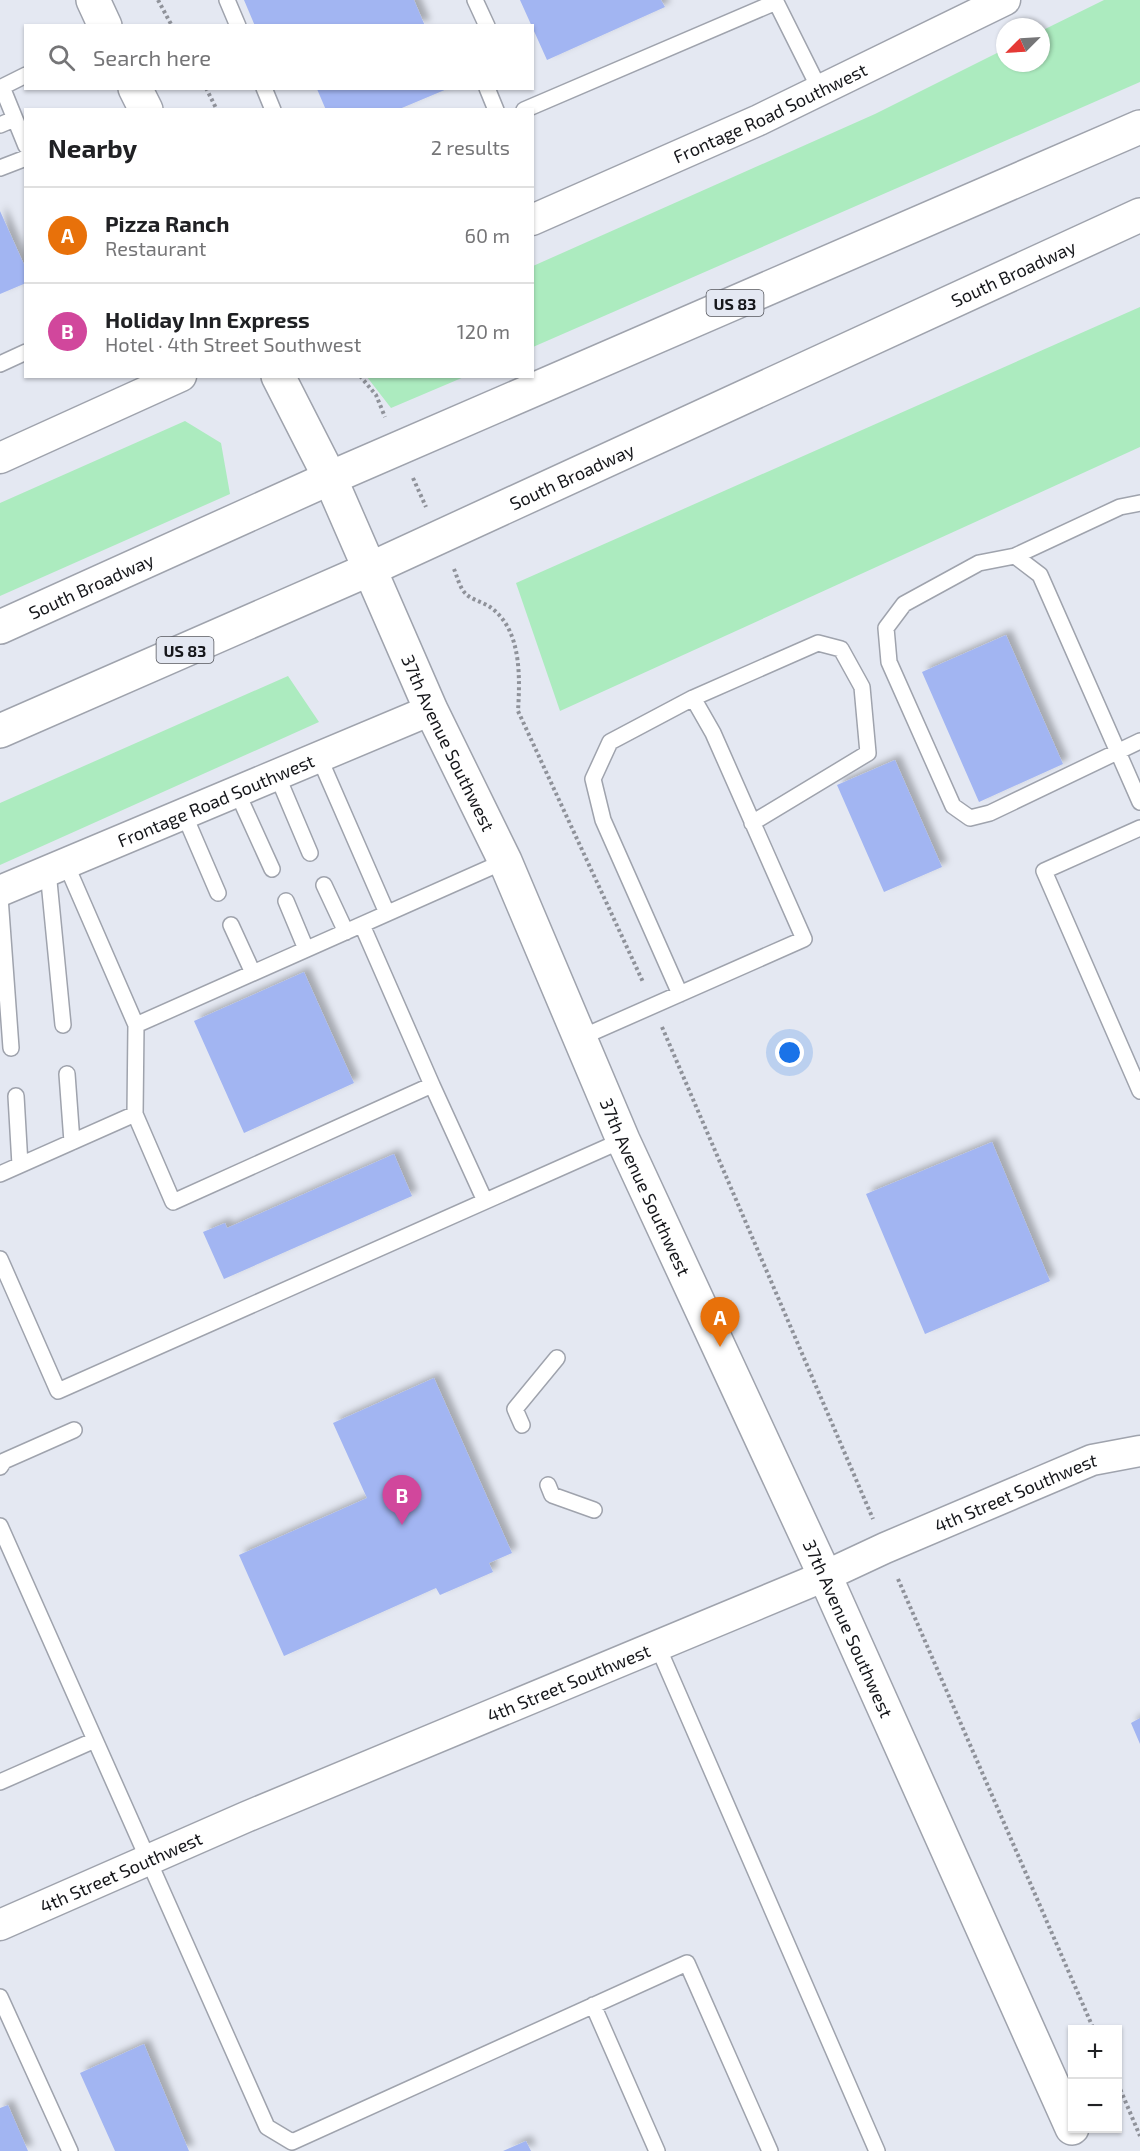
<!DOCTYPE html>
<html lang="en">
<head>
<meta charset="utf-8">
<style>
  :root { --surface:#fff; --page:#f6f6f6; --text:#202124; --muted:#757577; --line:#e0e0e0; --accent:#547f03 }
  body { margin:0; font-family:"Exo 2",sans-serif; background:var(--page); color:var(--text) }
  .controls { position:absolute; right:18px; bottom:18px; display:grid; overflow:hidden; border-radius:0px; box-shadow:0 2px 4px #0004 }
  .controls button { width:54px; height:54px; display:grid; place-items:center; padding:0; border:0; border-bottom:2px solid var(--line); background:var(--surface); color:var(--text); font:30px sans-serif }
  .compass { position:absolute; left:996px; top:18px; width:54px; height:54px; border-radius:50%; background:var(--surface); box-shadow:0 2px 4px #0004; rotate:246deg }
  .you { position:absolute; left:790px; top:1053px; width:21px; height:21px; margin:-15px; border:4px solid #fff; border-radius:50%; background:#1a73e8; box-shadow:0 0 0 9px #1a73e833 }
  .badge { display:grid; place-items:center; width:39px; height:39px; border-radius:50%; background:var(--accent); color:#fff; font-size:20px; font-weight:700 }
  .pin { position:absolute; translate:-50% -50px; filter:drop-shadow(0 2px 3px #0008) }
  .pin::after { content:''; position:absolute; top:32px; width:21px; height:18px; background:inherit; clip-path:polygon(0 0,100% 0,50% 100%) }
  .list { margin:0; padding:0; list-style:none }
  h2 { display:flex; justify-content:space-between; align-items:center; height:78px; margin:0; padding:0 24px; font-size:26px }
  h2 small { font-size:20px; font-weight:400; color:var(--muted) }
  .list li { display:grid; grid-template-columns:39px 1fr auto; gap:18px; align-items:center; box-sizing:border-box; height:96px; padding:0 24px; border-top:2px solid var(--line) }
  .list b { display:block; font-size:22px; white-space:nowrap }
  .list p { margin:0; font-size:20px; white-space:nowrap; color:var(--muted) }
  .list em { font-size:20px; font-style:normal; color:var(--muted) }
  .icon { flex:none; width:33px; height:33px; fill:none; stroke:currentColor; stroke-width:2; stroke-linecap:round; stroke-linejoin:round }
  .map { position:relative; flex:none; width:1140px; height:2151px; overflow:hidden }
  .search { position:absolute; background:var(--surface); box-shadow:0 2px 4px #0004; left:24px; top:24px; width:510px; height:66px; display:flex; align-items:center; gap:15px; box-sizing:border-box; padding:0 21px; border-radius:0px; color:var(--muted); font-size:22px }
  .panel { position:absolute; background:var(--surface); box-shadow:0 2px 4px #0004; left:24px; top:108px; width:510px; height:270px; border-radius:0px }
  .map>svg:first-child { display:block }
  .green { fill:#acebbf }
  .building { fill:#a2b5f2; filter:url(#shadow) }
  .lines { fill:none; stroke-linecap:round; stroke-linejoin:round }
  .service-casing { stroke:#9fa3ad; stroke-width:18 }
  .minor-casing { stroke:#9fa3ad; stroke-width:33 }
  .tertiary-casing { stroke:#9fa3ad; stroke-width:36 }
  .secondary-casing { stroke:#9fa3ad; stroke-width:36 }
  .trunk-casing { stroke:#9fa3ad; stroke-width:36 }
  .path { stroke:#8f929a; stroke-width:4; stroke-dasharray:3 3; stroke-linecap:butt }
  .service { stroke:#fff; stroke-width:15 }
  .minor { stroke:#fff; stroke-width:30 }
  .tertiary { stroke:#fff; stroke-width:33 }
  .secondary { stroke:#fff; stroke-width:33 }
  .trunk { stroke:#fff; stroke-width:33 }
  .labels { text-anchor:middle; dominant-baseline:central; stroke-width:6; stroke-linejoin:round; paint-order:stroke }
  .shield { fill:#e4e8f2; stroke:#54565c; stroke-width:1.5 }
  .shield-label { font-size:16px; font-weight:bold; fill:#16171b }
  .street-label { font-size:18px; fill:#16171b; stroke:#e4e8f2 }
</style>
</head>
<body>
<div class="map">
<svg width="1140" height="2151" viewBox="0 0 1140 2151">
  <defs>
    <filter id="shadow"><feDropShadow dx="5.5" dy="-5.5" stdDeviation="3" flood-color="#0004"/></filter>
  </defs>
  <rect width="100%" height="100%" fill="#e4e8f2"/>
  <!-- green -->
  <path class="green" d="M1104 0H1140V82L533 347V266L875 114 1005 49V63H1041V31Z
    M1140 307V447L560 711 516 583Z
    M367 377H464L391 408Z
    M185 421 221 443 230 494 0 596V503Z
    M288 676 319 722 0 865V803Z"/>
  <!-- building -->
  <path class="building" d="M244 0H414L425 26H255Z
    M520 0H661L665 7 547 60Z
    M317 89H447L397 110H326Z
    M0 211 26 269V283L0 294Z
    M1006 635 1063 764 979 802 922 672Z
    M895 760 942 867 884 892 837 785Z
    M304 972 354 1083 244 1133 194 1021Z
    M992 1142 1050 1281 925 1334 866 1194Z
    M394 1154 412 1196 224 1279 203 1232 225 1223 227 1228Z
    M434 1378 512 1553 489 1563 493 1572 440 1595 436 1588 284 1656 239 1555 367 1498 333 1423Z
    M1140 1718V1744L1131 1723Z
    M144 2044 189 2151H115L80 2073Z
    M8 2105 28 2151H0V2108Z
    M526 2141 531 2151H503Z"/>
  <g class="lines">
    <defs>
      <path id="service" d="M227 0 238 26
        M475 0 487 26
        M775 0 820 90
        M26 75 2 87 26 146
        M264 88 273 110
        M487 88 496 110
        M524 110 776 2
        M0 125 14 119
        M0 168 26 158
        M0 364 26 352
        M1015 556 1120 507 1140 503
        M693 698 818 643 841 649 862 687 868 753 752 823
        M1140 741 990 813 970 818 953 806 889 662 886 628 904 604 979 563 1015 556 1040 575 1140 802
        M319 757 387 913
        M277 775 310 853
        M237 792 272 869
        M184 814 218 893
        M1140 828 1044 871 1140 1091
        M48 871 63 1025
        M324 885 346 932
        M0 897 11 1048
        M286 901 306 949
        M231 925 253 973
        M136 1025 505 861
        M580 1038C654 1005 729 972 804 939L713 733 693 698 610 742 593 779 603 820 680 994
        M67 1074 72 1142
        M432 1085 485 1201
        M16 1096 20 1165
        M135 1114 173 1202 432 1085 362 925
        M0 1174 135 1114 136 1025 66 864
        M0 1259 58 1391 623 1140
        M522 1425 515 1409 557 1358
        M0 1467 4 1461 74 1430
        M548 1485 552 1495 594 1510
        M0 1526 267 2127 292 2142 687 1963 770 2151
        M658 1647 877 2151
        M0 1782 95 1740
        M0 1997 70 2151
        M593 2005 657 2151"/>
      <g id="minor">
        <path id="s1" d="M532 220 759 120 1005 0"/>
        <path d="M0 458 181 376"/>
        <path id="s2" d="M0 891 431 710"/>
        <path id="s3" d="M0 1925 246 1817 825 1576 885 1548 1092 1460 1140 1451"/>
      </g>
      <path id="tertiary" d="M93 0 105 26
        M135 88 146 110
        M278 376 330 478"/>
      <g id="secondary">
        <path id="s4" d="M330 478 431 710 505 861 623 1140 825 1576 1072 2128"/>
      </g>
      <g id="trunk">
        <path id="s5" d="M0 627 330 478 1140 127"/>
        <path id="s6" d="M0 731 370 569 1140 215"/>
      </g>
    </defs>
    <!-- service casing -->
    <use href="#service" class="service-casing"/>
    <!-- minor casing -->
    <use href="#minor" class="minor-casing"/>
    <!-- tertiary casing -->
    <use href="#tertiary" class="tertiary-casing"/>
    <!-- secondary casing -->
    <use href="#secondary" class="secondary-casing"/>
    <!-- trunk casing -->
    <use href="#trunk" class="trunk-casing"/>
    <!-- path -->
    <path class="path" d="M158 0 172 26
      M206 88 217 110
      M360 376 376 395 385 417
      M413 478 426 507
      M454 569C457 576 460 589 466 594 472 600 483 602 490 607 522 629 520 678 518 711L643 982
      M662 1027 873 1519
      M898 1579 1094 2030
      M1118 2084 1140 2136"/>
    <!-- service -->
    <use href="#service" class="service"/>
    <!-- minor -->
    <use href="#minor" class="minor"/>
    <!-- tertiary -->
    <use href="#tertiary" class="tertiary"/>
    <!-- secondary -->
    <use href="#secondary" class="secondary"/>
    <!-- trunk -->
    <use href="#trunk" class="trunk"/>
  </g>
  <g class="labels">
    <!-- shield labels -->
    <g class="shield">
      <rect x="706.5" y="290" width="57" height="26" rx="4.5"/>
      <rect x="156.5" y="637" width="57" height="26" rx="4.5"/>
    </g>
    <g class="shield-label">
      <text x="735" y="303">US 83</text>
      <text x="185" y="650">US 83</text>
    </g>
    <!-- street labels -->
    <g class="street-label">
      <text stroke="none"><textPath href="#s1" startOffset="261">Frontage Road Southwest</textPath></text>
      <text stroke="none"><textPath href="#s6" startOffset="1112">South Broadway</textPath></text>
      <text stroke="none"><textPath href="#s6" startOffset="626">South Broadway</textPath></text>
      <text stroke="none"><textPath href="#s5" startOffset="100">South Broadway</textPath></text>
      <text stroke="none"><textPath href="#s4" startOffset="290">37th Avenue Southwest</textPath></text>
      <text stroke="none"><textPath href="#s2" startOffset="234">Frontage Road Southwest</textPath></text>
      <text stroke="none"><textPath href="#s4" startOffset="776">37th Avenue Southwest</textPath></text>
      <text stroke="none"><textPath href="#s3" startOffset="1104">4th Street Southwest</textPath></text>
      <text stroke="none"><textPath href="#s4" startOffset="1262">37th Avenue Southwest</textPath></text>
      <text stroke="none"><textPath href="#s3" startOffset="618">4th Street Southwest</textPath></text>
      <text stroke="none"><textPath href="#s3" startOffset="132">4th Street Southwest</textPath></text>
    </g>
  </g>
</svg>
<div class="controls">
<button>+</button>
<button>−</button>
</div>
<svg class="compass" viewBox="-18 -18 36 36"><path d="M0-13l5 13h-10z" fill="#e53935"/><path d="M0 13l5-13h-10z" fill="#757577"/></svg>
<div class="you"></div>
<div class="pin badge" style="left:720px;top:1347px;background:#e8710a">A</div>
<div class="pin badge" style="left:402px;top:1525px;background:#d1479c">B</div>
<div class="search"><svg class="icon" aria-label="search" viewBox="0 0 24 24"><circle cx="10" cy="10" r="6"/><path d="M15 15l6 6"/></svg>Search here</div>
<section class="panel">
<h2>Nearby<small>2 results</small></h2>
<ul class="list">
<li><span class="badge" style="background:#e8710a">A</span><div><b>Pizza Ranch</b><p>Restaurant</p></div><em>60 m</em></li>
<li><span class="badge" style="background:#d1479c">B</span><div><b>Holiday Inn Express</b><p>Hotel · 4th Street Southwest</p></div><em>120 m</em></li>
</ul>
</section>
</div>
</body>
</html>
